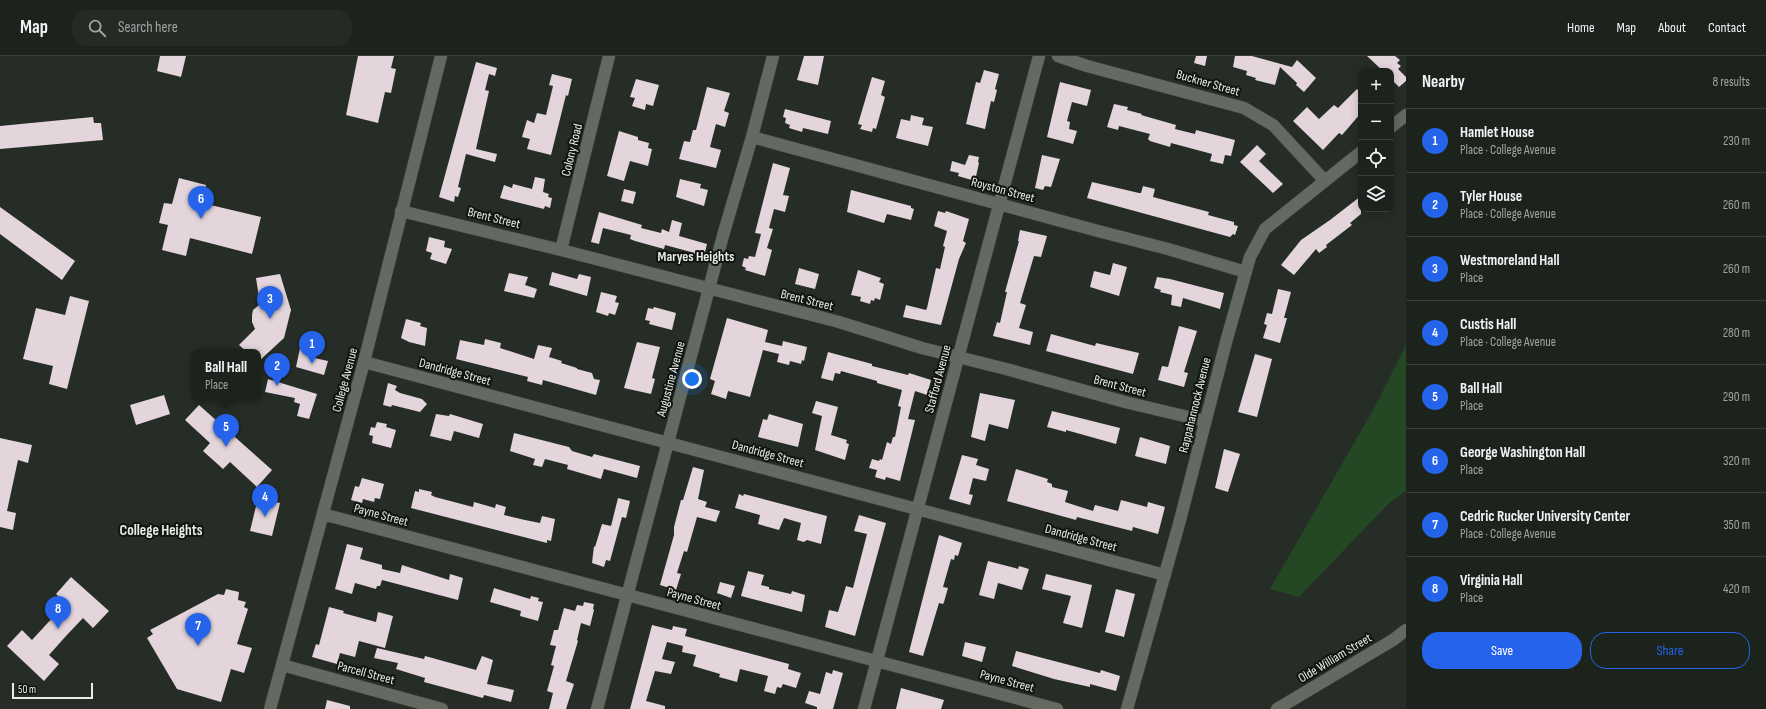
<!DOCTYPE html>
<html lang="en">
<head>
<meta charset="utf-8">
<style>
  :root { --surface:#1c221c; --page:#252a25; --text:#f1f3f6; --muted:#a0a4a3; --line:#3a3f3b; --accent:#2563eb }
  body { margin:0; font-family:"Sofia Sans Condensed",sans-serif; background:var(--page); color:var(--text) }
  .controls { position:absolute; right:12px; top:12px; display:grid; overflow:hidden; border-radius:8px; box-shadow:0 2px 10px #0003 }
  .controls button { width:36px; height:36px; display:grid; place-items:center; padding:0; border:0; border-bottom:1px solid var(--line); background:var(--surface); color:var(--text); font:20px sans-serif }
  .scale { position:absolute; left:12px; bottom:10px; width:81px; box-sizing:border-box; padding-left:4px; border:2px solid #e9ede8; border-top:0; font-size:11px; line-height:14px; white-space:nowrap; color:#e9ede8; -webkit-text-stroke:3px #111411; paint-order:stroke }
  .you { position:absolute; left:692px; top:323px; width:14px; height:14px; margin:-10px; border:3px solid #fff; border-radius:50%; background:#1a73e8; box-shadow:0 0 0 6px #1a73e833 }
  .badge { display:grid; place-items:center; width:26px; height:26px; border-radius:50%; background:var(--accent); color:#fff; font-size:13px; font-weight:700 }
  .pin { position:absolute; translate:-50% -33px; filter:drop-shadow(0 1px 2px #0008) }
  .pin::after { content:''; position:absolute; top:21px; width:14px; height:12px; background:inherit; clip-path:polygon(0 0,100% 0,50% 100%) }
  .popup { position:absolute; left:191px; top:293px; width:70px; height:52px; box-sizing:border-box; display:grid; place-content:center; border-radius:8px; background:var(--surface); filter:drop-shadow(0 1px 3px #0005); font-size:13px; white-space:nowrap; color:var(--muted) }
  .popup b { font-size:15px; color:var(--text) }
  .popup::after { content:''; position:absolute; left:50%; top:100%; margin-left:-8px; border:8px solid transparent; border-top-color:var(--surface) }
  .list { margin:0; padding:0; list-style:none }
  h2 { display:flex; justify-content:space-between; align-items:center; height:52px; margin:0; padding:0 16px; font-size:17px }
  h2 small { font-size:13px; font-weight:400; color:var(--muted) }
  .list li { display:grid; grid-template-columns:26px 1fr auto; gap:12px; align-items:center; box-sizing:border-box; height:64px; padding:0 16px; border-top:1px solid var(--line) }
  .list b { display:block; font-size:15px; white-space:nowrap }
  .list p { margin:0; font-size:13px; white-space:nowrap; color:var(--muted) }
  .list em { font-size:13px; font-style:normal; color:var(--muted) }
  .actions { display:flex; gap:8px; padding:12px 16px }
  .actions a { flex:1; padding:9px 0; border:1px solid var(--accent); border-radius:16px; text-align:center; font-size:14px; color:var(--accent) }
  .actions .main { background:var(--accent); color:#fff }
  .icon { flex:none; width:22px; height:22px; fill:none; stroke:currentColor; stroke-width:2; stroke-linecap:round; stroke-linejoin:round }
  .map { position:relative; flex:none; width:1406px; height:653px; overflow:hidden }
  header { display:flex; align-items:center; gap:24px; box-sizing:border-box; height:56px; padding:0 20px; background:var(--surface); border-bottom:1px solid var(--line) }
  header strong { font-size:19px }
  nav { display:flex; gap:22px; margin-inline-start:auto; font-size:14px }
  .search { width:280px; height:36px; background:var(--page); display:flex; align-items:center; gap:10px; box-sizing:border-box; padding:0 14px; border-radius:16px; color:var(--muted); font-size:15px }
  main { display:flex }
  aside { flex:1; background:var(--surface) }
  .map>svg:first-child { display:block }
  .green { fill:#254824 }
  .building { fill:#e3d5db }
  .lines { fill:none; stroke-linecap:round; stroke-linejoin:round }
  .street-casing { stroke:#434943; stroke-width:13 }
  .secondary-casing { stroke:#434943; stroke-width:13 }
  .street { stroke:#626a61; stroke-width:12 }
  .secondary { stroke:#626a61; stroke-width:12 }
  .labels { text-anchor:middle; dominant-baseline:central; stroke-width:4; stroke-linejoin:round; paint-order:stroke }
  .street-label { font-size:13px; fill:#e9ede8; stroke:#111411 }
  .neighbourhood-label { font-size:14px; font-weight:bold; fill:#e9ede8; stroke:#111411 }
  .quarter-label { font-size:15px; font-weight:bold; fill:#e9ede8; stroke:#111411 }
</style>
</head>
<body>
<header>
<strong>Map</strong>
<div class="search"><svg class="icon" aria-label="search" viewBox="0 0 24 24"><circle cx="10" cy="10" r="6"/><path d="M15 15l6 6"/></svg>Search here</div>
<nav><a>Home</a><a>Map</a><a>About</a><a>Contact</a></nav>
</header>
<main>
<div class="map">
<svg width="1406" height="653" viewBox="0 0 1406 653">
  <rect width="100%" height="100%" fill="#262d26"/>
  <!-- green -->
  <path class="green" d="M1406 289V435L1390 446 1299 541 1270 533 1376 349Z"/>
  <!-- building -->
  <path class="building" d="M160 0H186L181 21 157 15Z
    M358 0H394L391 12 396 13 391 37 385 36 378 67 346 59Z
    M804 0H824L818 29 797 24Z
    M1196 0H1207L1205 10 1194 7Z
    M1235 0H1252L1292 11 1297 4 1316 22 1304 36 1296 29 1297 27 1280 11 1275 29 1255 24 1256 22 1246 19 1247 15 1233 11Z
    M1367 0H1395L1400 4 1397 7 1401 10 1398 13 1406 21V25L1399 31 1391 23V15H1383Z
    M476 6 497 12 495 20 489 18 485 34 489 35 476 93 497 98 495 106 466 98 458 131 461 132 458 141 455 140 454 146 439 141Z
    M984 14 999 18 995 33 997 34 994 46 991 45 985 73 966 68 976 26 980 27Z
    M552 18 572 23 568 40 566 39 551 99 527 93 530 83 522 81 527 64 534 67 537 57 546 59 553 30 549 29Z
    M872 21 885 25 881 39 885 41 876 73 873 72 872 76 860 73 862 69 858 68Z
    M636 23 659 29 653 50 646 48 645 54 632 50 635 42 630 41Z
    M1060 26 1091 34 1087 50 1072 46 1067 65 1070 66 1069 73 1077 75 1073 88 1047 81Z
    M707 31 730 37 724 55 729 57 725 71 716 68 710 91 721 94 716 112 679 103 684 85 690 86 693 74H696Z
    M1357 33 1361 37V57L1342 79 1339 77 1323 94 1293 65 1307 51 1319 63 1334 49 1338 52Z
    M1114 48 1128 51 1127 54 1142 58 1141 59 1176 69 1175 73 1195 78 1196 74 1235 84 1231 100 1225 99 1223 108 1210 105 1212 98 1171 87 1170 91 1150 85 1148 83 1150 78 1119 70 1118 74 1107 71Z
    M785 53 831 65 828 78 803 72 802 76 789 72 790 69 785 67 786 62 783 61Z
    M911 59 924 62 922 69 933 71 928 90 896 82 901 63 910 65Z
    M93 61 94 67H101L103 84 0 93V70Z
    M619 75 638 81V84L649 87 648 92 652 93 648 110 630 105 624 125 607 120Z
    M1257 89 1266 98 1259 105 1283 128 1273 137 1240 106Z
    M969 99 979 101 978 106 979 107 975 125 958 120 959 117 950 115 952 105 965 109Z
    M1042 99 1060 103 1051 131 1045 130 1043 134 1035 132Z
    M773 107 790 112 783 139 789 140 785 156 774 153 769 172 773 173 767 192 772 194 765 220 745 214 746 212 742 210 744 202 748 203 749 200 755 201 761 178 755 177Z
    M535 121 545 123 543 136 549 138 548 141 552 142 550 152 545 150 544 153 500 142 504 129 512 132 513 128 532 133Z
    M179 122 206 129 202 147 261 161 252 198 190 182 186 200 162 194 168 169 159 167 164 147 172 148Z
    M680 123 701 128 700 132 708 134 704 150 676 141Z
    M1092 126 1139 137H1141L1143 130 1155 133 1153 141 1209 156 1208 159 1234 166V169L1238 170 1235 179 1233 178 1230 181 1087 142Z
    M624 133 636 136 633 148 621 145Z
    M851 134 911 150V152L914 153 911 164 887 158 884 167 847 156Z
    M1361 140V158L1350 167 1352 169 1326 189 1327 191 1319 197 1316 193 1294 219 1281 209 1301 184 1330 164Z
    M0 151 75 205 62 224 0 178Z
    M938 155 945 157 946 155 969 163 963 185 966 187 959 203 941 269 903 261 906 249 926 254 927 252 936 212 940 213 945 191 943 190 947 175 934 170Z
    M599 156 642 169 641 172 661 177 662 173 669 176 672 164 682 167 679 180 707 188 703 204 690 200 691 196 665 189 664 193 635 185 630 183 631 179 603 172 599 188 591 186Z
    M1020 174 1047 180 1041 201 1034 200 1020 247 1026 249 1019 272 1033 276 1030 289 993 280 997 266 1000 267 1007 236H1005L1019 185H1018Z
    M429 181 445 185 444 191 452 193 446 208 430 203 432 197 426 195Z
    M1113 207 1127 211 1119 240 1090 231 1094 215 1110 219Z
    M799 212 819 218 815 233 795 228Z
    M858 214 881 222 879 226 884 228 880 244 875 242 874 245 871 244 870 248 860 245 861 241 851 239Z
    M552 216 577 223 579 218 591 221 587 240 549 229Z
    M509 217 528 221 525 229 537 233 534 242 504 235Z
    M280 218 291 254 284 282 258 306V296H247L239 289 255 273 252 266V259L253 254 260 248 256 222Z
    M1157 221 1170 223 1224 237 1220 253 1183 242 1181 251 1171 249 1172 239 1160 236 1161 234 1154 232Z
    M1278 233 1291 236 1284 262H1287L1280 287 1263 282 1267 269 1264 268 1267 257 1272 258Z
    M601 236 617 240 615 246 619 247 615 259 609 257 608 260 596 256Z
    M70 240 89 245 67 333 49 328 53 310 23 303 36 252 65 259Z
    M654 251 676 257 672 274 649 268 650 265 645 264 648 252 653 253Z
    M727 262 768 274 765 286 782 290 783 285 807 291 804 305 802 304 801 308 790 305 789 309 777 306 779 298 763 294 750 341 728 335 726 343 711 338 715 325 710 323Z
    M406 263 421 267 420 270 427 272 425 290 409 286 401 282Z
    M1179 270 1197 275 1184 316 1188 317 1184 331 1158 324 1162 310 1168 311Z
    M1051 278 1095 290 1096 287 1139 297 1133 318 1046 295Z
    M485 283 501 287 500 292 534 303 538 289 552 292 549 301 562 305 561 307 577 312V313L592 317 594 323 600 324 596 339 543 324 542 329 527 325 528 321 456 303 460 284 484 289Z
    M637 286 660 291 652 322 655 323 651 338 624 332Z
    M300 292 312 295 310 301 328 305 324 319 296 311Z
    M828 296 872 308V310L908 319 909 317 931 324 927 339 915 335 908 363 915 364 900 425 886 421 885 424 875 421 877 414 869 412 872 403 879 405 880 403 882 404 887 386 891 388 893 381H895L901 351 898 350 902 334 877 327V325L841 315 840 318 835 317 833 325 821 322Z
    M1255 298 1272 303 1257 361 1238 356Z
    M268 323 317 338 309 363 297 360 300 348 294 346 295 342 265 336Z
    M388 327 397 330 395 334 400 337 422 343 427 348 420 356 392 349 391 351 383 349Z
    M980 337 1015 344 1008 373 989 368 985 385 971 381Z
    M164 339 170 358 136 369 130 349Z
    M816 345 838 351 831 379 847 384 846 387 849 388 845 404 815 394 822 360 812 357Z
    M199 349 272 414 257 431 230 406 223 413 203 395 210 387 185 364Z
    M1052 355 1120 372 1116 388 1066 374V376L1047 371Z
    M436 358 449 360 450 358 483 368 479 382 454 375 451 385 430 380Z
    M769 358 803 368 798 391 758 381 763 363 767 364Z
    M377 366 387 368 386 371 396 374 391 392 372 387 373 380 369 379 371 371 375 372Z
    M514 377 569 391 572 395 592 401 594 398 640 410 637 422 604 413 601 423 567 413 568 409 545 403 542 411 533 409 535 403 510 395Z
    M1140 381 1170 390 1166 408 1135 400Z
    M0 382 32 389 28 407 18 404 7 455 16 457 13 474 0 471Z
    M1224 393 1240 398 1228 436 1215 432Z
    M962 399 978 403 976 409 989 413 986 425 973 422 969 438 973 439 970 449 949 443Z
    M693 411 704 414 698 443 707 446 705 451 720 455 716 466 697 461 687 496 684 495 677 517 681 518 676 534 660 529 674 479V471L681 444H683Z
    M1016 413 1048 423 1047 426 1052 428V431L1068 435 1065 446 1093 455 1095 449 1118 455 1121 444 1147 451 1148 446 1165 451 1158 478 1133 471 1132 475 1077 461 1076 464 1007 445Z
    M362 422 384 428 380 443 375 442 374 446 363 443 362 447 351 444 355 430 359 431Z
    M419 433 432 436 431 439 435 441 473 451 474 446 495 452 496 448 506 451 504 459 525 464 540 467 542 460 555 463 551 485 547 484V487L411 452 415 435 419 436Z
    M739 438 743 440 744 438 827 460 821 488 807 484 804 486 797 484 801 467 784 462 779 474 758 468 760 459 735 452Z
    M258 442 280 447 272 480 250 475Z
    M618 442 630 445 626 462 622 461 610 505 606 504 604 511 592 507 594 490 595 491 602 468 611 470Z
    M859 459 886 467 855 580 825 571 829 554 838 556 846 530 853 532 867 478 854 475Z
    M939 479 962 487 958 500 955 499 954 504 951 503 943 531 948 532 944 546 943 548 939 547 923 600 909 596Z
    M347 488 363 492 360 503 382 509V513L400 517 402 509 449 524 450 518 463 522 458 544 382 524 380 530H377L376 533 355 527 352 538 335 533Z
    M988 505 1015 512 1018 513 1019 510 1029 513 1022 534 998 527 994 543 979 539Z
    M748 515 764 519 761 529 769 531V533L791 538 792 535 805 539 802 556 741 540Z
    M1046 518 1092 529 1082 572 1063 567 1071 540 1042 533Z
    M71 521 109 555 93 572 83 562 66 580 49 599 59 608 44 625 7 590 22 574 32 584 66 547 56 538Z
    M720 526 735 530 731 542 717 537Z
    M494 532 530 543 531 540 539 542 538 545 543 546 538 565 520 560 521 555 490 546Z
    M226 533 239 536 238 544 246 546 244 551 248 553 237 588 252 592 244 617 231 613 221 646 177 633 147 582 153 578 150 574 218 538 224 539Z
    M1116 533 1135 538 1124 581 1105 576Z
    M584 546 594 548 593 553 594 554 590 570 581 567 577 584 578 585 566 625 574 628 566 653H549L553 637 547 635 554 610 551 609 556 590 550 589 554 574H558L564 552 575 555 577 549 583 550Z
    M329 551 344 555 343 557 376 566 378 556 393 560 385 592 359 585 355 601 340 597 337 608 312 601 316 588 319 589Z
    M652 569 672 574 673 570 687 573 685 580 789 608 788 613 801 617 796 632 783 628 781 632 777 631 775 638 764 635 768 620 740 613 737 626 719 621 720 618 693 610 696 599 682 596 683 590 667 586 662 603 675 606 671 618 655 615 646 645 665 650V653H630Z
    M965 586 986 591 982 606 962 600Z
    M377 592 424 603 425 600 476 614 482 600 493 604 487 628 514 634 511 646 484 639 483 642 424 626 425 622 396 613 398 607 374 602Z
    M1016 595 1100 617 1101 614 1120 620 1116 635 1090 628V631L1054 623 1012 610Z
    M833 614 843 617 833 653H817V651L805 647 809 635 820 638 826 616 832 618Z
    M901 632 944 644 941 653H896Z
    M327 644 350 650V653H325Z"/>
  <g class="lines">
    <defs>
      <path id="street" d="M1058 0 1087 10 1244 52 1273 69 1325 125
        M1391 71 1406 59
        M752 81 1098 175 1168 193 1246 216
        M401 155 561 194 839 266 922 292 1006 313 1125 346 1205 365
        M561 194 609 0
        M364 306 1165 519
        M324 459 334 461 1057 653
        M282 609 442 653
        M597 653 724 176 752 81 773 0
        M864 653 1039 0
        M1127 653 1179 468 1226 286 1250 201 1265 173 1361 96
        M1277 653 1393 584 1406 574"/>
      <path id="secondary" d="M270 653 364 306 441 0"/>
    </defs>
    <!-- street casing -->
    <use href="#street" class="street-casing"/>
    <!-- secondary casing -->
    <use href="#secondary" class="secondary-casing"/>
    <!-- street -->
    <use href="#street" class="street"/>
    <!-- secondary -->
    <use href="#secondary" class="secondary"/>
  </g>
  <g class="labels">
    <!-- street labels -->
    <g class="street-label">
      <text transform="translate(1208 27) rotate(16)">Buckner Street</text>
      <text transform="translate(572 94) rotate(-76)">Colony Road</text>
      <text transform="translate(1003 134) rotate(15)">Royston Street</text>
      <text transform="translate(494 162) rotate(14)">Brent Street</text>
      <text transform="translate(807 244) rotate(14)">Brent Street</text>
      <text transform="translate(455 316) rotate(15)">Dandridge Street</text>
      <text transform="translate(671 323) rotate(-75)">Augustine Avenue</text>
      <text transform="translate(938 323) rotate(-75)">Stafford Avenue</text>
      <text transform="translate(345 324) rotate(-75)">College Avenue</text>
      <text transform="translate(1120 330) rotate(15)">Brent Street</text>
      <text transform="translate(1195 349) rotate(-76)">Rappahannock Avenue</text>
      <text transform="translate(768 398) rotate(15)">Dandridge Street</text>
      <text transform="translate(381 459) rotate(15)">Payne Street</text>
      <text transform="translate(1081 482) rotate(15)">Dandridge Street</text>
      <text transform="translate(694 543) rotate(15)">Payne Street</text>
      <text transform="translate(1335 602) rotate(-31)">Olde William Street</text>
      <text transform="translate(366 617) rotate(15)">Parcell Street</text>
      <text transform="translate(1007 625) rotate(15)">Payne Street</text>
    </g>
    <!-- neighbourhood labels -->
    <g class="neighbourhood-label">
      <text x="696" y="200">Maryes Heights</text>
    </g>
    <!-- quarter labels -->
    <g class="quarter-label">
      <text x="161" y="474">College Heights</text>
    </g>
  </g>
</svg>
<div class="controls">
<button>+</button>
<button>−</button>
<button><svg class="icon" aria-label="locate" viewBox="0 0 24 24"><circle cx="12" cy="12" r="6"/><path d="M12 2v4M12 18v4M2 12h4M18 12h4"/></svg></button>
<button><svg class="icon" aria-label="layers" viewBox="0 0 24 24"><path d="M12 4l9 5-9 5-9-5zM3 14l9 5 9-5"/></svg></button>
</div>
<div class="scale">50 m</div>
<div class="you"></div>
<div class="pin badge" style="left:312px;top:308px">1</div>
<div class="pin badge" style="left:277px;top:330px">2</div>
<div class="pin badge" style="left:270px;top:263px">3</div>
<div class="pin badge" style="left:265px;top:461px">4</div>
<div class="pin badge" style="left:226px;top:391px">5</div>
<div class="popup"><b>Ball Hall</b>Place</div>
<div class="pin badge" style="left:201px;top:163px">6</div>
<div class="pin badge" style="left:198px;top:590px">7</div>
<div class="pin badge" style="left:58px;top:573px">8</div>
</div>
<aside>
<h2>Nearby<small>8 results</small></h2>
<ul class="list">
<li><span class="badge">1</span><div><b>Hamlet House</b><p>Place · College Avenue</p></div><em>230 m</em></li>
<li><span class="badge">2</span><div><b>Tyler House</b><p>Place · College Avenue</p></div><em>260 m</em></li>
<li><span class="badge">3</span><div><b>Westmoreland Hall</b><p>Place</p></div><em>260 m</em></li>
<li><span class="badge">4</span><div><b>Custis Hall</b><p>Place · College Avenue</p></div><em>280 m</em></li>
<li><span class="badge">5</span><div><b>Ball Hall</b><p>Place</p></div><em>290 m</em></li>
<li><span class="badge">6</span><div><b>George Washington Hall</b><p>Place</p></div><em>320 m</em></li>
<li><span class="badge">7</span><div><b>Cedric Rucker University Center</b><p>Place · College Avenue</p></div><em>350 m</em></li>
<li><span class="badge">8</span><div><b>Virginia Hall</b><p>Place</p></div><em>420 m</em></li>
</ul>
<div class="actions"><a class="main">Save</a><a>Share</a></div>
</aside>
</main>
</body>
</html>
